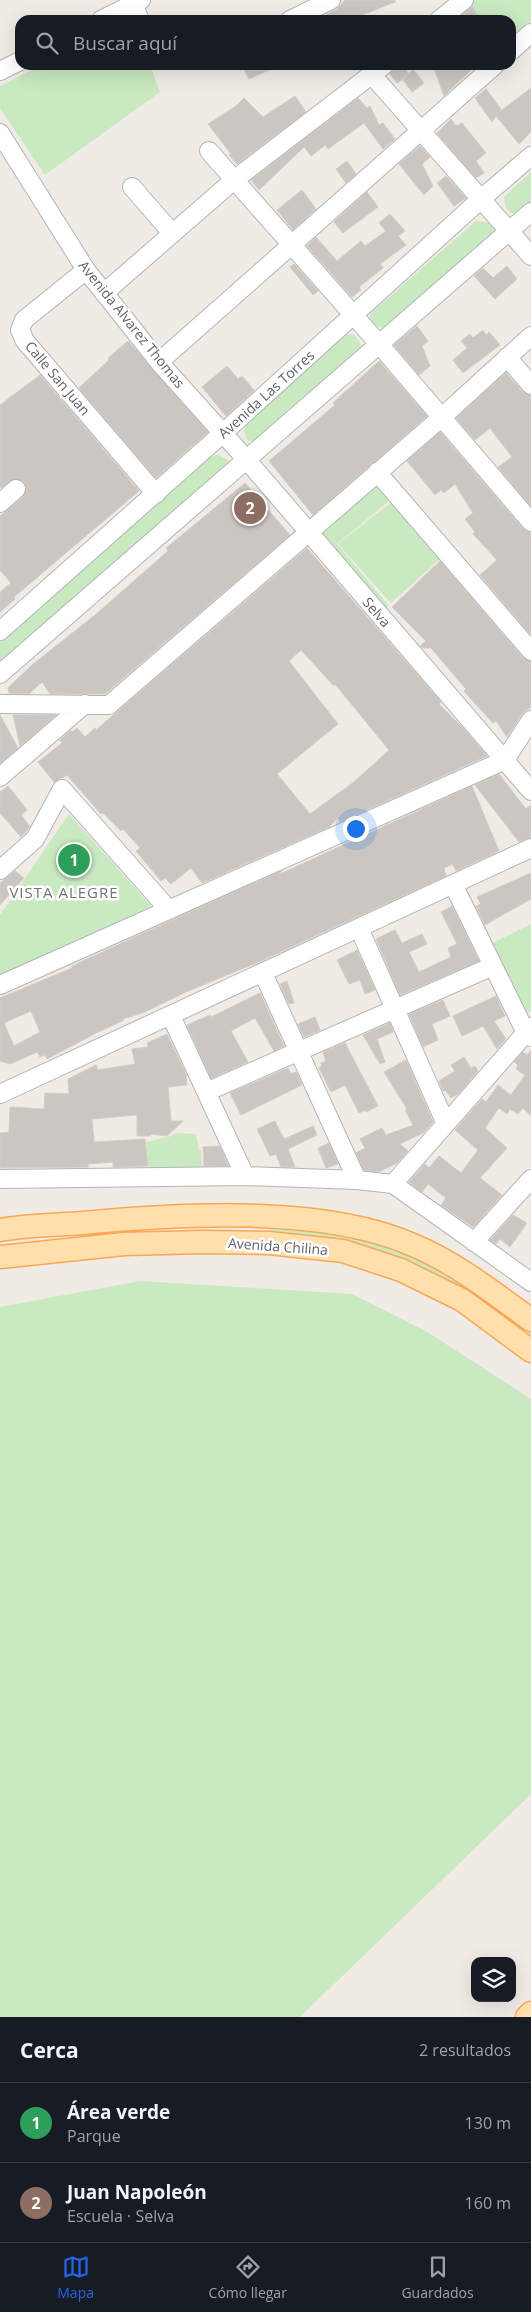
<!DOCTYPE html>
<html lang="es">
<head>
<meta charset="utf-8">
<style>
  :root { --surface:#171b24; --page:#242831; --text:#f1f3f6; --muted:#9ea1a6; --line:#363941; --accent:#2563eb }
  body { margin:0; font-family:"Open Sans",sans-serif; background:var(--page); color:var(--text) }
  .controls { position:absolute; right:15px; bottom:15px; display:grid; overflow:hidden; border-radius:10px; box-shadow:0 5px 20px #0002 }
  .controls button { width:45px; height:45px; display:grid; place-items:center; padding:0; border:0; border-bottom:1px solid var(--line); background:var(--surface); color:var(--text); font:25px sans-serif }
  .you { position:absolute; left:355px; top:828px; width:18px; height:18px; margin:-12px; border:4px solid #fff; border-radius:50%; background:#1a73e8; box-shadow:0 0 0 8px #1a73e833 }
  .badge { display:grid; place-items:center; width:32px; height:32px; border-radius:50%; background:var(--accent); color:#fff; font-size:16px; font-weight:700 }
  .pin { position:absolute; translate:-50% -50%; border:2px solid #fff; box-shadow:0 1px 5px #0006 }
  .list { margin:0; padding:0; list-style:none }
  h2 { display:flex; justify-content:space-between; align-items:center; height:65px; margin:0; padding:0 20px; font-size:21px }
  h2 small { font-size:16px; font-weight:400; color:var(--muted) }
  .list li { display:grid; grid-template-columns:32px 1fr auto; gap:15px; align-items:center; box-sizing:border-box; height:80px; padding:0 20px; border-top:1px solid var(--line) }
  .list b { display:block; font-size:19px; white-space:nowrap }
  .list p { margin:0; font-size:16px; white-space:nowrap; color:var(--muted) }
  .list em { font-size:16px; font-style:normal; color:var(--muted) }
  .icon { flex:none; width:28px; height:28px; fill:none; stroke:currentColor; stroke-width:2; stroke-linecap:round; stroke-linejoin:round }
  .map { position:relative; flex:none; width:531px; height:2017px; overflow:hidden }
  .search { position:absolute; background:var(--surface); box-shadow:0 5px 20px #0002; left:15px; right:15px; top:15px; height:55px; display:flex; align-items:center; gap:12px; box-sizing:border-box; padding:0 18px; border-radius:15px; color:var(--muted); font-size:19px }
  .sheet { height:225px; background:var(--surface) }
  nav { display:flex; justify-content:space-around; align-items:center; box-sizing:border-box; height:70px; border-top:1px solid var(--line); background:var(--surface); font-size:14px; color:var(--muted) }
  nav a { display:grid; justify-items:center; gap:2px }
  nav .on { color:var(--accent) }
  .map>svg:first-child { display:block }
  .green { fill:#c9e9c0 }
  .building { fill:#cbc6c2; stroke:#d6ccc3; fill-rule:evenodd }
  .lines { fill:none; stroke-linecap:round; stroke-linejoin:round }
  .minor-casing { stroke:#b1b5b9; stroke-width:20 }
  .major-casing { stroke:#fba753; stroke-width:25 }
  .minor { stroke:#fff; stroke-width:18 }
  .major { stroke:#ffdfac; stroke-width:22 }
  .labels { text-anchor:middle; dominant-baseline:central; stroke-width:5; stroke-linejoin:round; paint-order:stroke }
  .street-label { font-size:14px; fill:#5d6367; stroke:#fff }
  .neighbourhood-label { font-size:15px; letter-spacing:1px; fill:#6e7679; stroke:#fff }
</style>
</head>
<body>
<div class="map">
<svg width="531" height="2017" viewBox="0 0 531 2017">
  <rect width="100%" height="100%" fill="#f0ebe5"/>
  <!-- green -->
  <path class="green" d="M476 0H531V26L511 43V20H481L469 4Z
    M42 65H150L160 92 45 175 0 108V86Z
    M531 172V201L517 213H511L506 208 504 197Z
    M476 221 491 223 496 229 494 241 386 329 371 324 370 314Z
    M347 334 354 335 361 345 362 350 258 441H248L244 432 245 424Z
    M218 455 228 460V466L0 662V641L209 457Z
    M373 480 390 500 337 544 389 606 382 612 313 530Z
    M393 501 440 559 391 603 338 544Z
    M69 814 151 906 106 928V933L93 936H86L50 953 43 961 33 967 0 975V915Z
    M531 924V1011L526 1014 493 943Z
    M176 1133 196 1134 199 1150H201L202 1169 149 1170 146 1142 168 1137Z
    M271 1224 345 1234 428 1260 531 1332V1340L433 1272 343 1241 271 1231Z
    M140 1281 352 1294 429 1333 531 1399V1794L300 2017H0V1307Z"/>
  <!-- building -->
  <path class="building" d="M345 0H395V2L349 20H314L336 10Z
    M472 7 481 20H465L462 15Z
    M242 65H280L249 79Z
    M394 65H402L409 74 397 83 390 74Z
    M433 65H476L444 96Z
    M413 69 424 83 412 92 403 80Z
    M531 88V132L519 144 496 116 492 122 475 98 486 89 501 109 498 113Z
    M295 96 306 112 237 164 229 155 231 154 208 124 236 106 244 98 263 117Z
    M358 98 367 108 370 106 379 125 383 123 395 139 383 149 364 123 328 149 325 145 311 156 304 147 259 190 251 180Z
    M451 119 456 126 462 123 486 153 476 161 484 173 476 178 437 133Z
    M420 146 430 157 422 164 433 186 424 195 399 164Z
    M347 161 356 174 346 183 336 169Z
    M446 176 466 198 454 206 437 183Z
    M302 190 316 209 293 230 277 210Z
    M367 192 378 207 343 233 334 222Z
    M390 214 405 231 398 236 406 245 380 264 383 268 359 287 361 290 352 297 307 246 316 237 337 261 361 241 365 246 386 231 379 223Z
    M294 264 318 291 313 295 290 267Z
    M507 266 517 279 495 299 474 276 483 268 493 278Z
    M417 326 428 341 422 346 430 366 419 375 394 345Z
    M483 330 486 335 489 332 500 345 463 373 453 360 467 348 461 341 470 334 473 338Z
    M128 341 208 432 156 478 79 388 109 360 108 358Z
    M379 361 427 416 313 515 269 461 335 405 333 403Z
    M227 366 238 379 242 376 254 390 226 416 202 387Z
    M506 373 523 392 531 395V506L498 467 512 457 490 428 475 440 456 418Z
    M40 375 139 491 14 597 15 599 0 612V592L11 583 0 570V516L23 497 26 487 24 482 14 479 1 488 0 486V405Z
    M440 432 523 529 531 532V635L480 575 497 560 473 534 475 532 465 519 473 513 455 484 444 493 441 490 435 495 407 461Z
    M245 483 290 535 105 694H50L42 682 29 694 9 693 8 688 32 665 95 615 168 551 166 548Z
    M307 548 441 702 439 704 462 727 487 756 340 822 338 818 329 827 202 883 191 868 171 884 165 878 161 881 136 851 140 848 123 829 121 831 103 813 101 814 67 775 54 782 38 762 62 743 60 740 71 730 72 732 77 728 85 737 95 728 96 730ZM301 650 334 686 335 684 389 750 354 782 310 814 277 774 338 724 289 661Z
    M440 561 523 658 531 661V707L522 714 507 737 496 721 493 723 470 698 464 691 466 689 431 648H423L420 646 426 641 392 607Z
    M0 715 18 748 0 763Z
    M13 715H56L20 746Z
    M499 774 526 809 531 805V838L519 842 475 785Z
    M8 786 27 810 21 815 30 827 21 837 0 813V792Z
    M472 786 499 851 456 871 453 864 444 868 446 876 254 964 188 991 145 1012 123 1019 124 1020 96 1033 47 1059 45 1055 40 1057 37 1052 10 1064 0 1061V998L72 968V966L137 936 283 870 278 875ZM31 1011 40 1032 14 1046 4 1023Z
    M15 871 24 878 0 905V883Z
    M531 873V899L485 925 476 906 481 904 477 897Z
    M452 906 479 961 400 995 376 939 395 930 402 943 422 934 427 944 409 952 419 972 451 957 448 948 457 944 441 912Z
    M357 950 375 990 365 994 360 980 349 984 337 960Z
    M287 981 294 1003 289 1004 280 984Z
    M260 993 284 1046 274 1051 255 1018 231 1031 248 1062 211 1078 187 1025 210 1015 211 1017Z
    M496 996 505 1016 494 1021 506 1039 497 1049 483 1026 462 1036 453 1016Z
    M443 1000 450 1016 432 1024 438 1040 423 1047 409 1014Z
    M315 1017 320 1030 304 1037 298 1024Z
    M390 1023 393 1032 377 1039 385 1062 380 1064 363 1035Z
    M167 1034 186 1074 187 1085 168 1087 171 1121H183L167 1136 150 1134V1136H137V1115L92 1119 94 1142 145 1139 148 1166 113 1167V1162L88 1164V1167L0 1168V1133L9 1132 10 1107 44 1109 45 1093 69 1094 68 1079 96 1065 98 1070 135 1064 132 1049 148 1047 147 1043Z
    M345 1043 378 1106 366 1112 365 1110 359 1113 345 1085 331 1092 319 1068 322 1066 321 1063 326 1061 323 1052Z
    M531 1050V1116L523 1108 518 1114 510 1109 507 1114 499 1108 485 1128 507 1148 480 1178 502 1195 473 1227 441 1205 446 1198 428 1184 422 1192 409 1182 425 1164 429 1168 439 1156 461 1173 478 1150 455 1130 482 1099 486 1102 498 1085 511 1095 525 1075 516 1069 518 1065 514 1062 523 1052 527 1055Z
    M464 1057 471 1068 475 1066 478 1071 458 1094 451 1098 445 1090 443 1091 439 1081 455 1071 451 1065Z
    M406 1060 433 1122 423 1133 400 1144 408 1151 397 1163 378 1172 364 1170 356 1153 365 1148 360 1139 382 1128 386 1135 413 1125 405 1110 407 1109 384 1072Z
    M288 1068 291 1074 296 1072 302 1085 241 1115 230 1093Z
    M275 1121 284 1139 313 1126 317 1135 288 1149 295 1167H281L276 1154 270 1156 257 1129Z
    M329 1143 338 1164 326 1168 318 1148Z
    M220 1146 228 1166H204L203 1147Z
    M513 1215 527 1223 510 1247 500 1239 496 1244 490 1240Z"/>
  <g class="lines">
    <defs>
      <path id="minor" d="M131 0 140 20
        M101 20 141 0
        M290 20 331 0
        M439 20 464 0
        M511 51 531 33
        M0 71 20 61
        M372 75 531 256
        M0 133 86 270 159 362 246 459 531 791
        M209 151 379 344 531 522
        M132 187 172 233
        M86 270 24 320 20 330 25 341 156 494
        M104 293 234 180 384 65
        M507 357 531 385
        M159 362 495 65
        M377 472 531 651
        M0 503 16 489
        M0 631 223 433 481 199 531 156
        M0 674 531 212
        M0 704 109 705 442 417 531 336
        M0 777 85 704
        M0 870 35 839 62 789 169 910
        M453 884 526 1033 531 1037
        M359 928 446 1124
        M263 973 357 1180
        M0 985 505 760 531 720
        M171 1016 245 1176
        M206 1092 493 966
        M0 1094 531 848
        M0 1179 245 1176 357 1180 393 1184 531 1282
        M393 1184 531 1027
        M474 1242 531 1179"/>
      <path id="major" d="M0 1230C27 1225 56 1225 83 1223 180 1214 323 1205 413 1245 456 1263 494 1293 531 1320
        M0 1257 124 1244 203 1242 269 1243 343 1251 401 1270 462 1300 531 1351
        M527 2017 531 2013"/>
    </defs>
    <!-- minor casing -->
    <use href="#minor" class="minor-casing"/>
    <!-- major casing -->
    <use href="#major" class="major-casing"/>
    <!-- minor -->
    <use href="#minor" class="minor"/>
    <!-- major -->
    <use href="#major" class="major"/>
  </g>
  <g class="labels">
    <!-- street labels -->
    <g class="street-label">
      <text transform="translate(132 324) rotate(51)">Avenida Alvarez Thomas</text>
      <text transform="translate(58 378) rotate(50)">Calle San Juan</text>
      <text transform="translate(266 394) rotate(-42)">Avenida Las Torres</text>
      <text transform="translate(377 612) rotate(49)">Selva</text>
      <text transform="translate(278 1246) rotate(4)">Avenida Chilina</text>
    </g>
    <!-- neighbourhood labels -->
    <g class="neighbourhood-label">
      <text x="64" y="892">VISTA ALEGRE</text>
    </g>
  </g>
</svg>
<div class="controls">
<button><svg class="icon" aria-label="layers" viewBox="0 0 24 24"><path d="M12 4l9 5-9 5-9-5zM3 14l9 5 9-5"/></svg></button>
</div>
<div class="you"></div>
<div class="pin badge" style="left:74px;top:860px;background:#2e9e5b">1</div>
<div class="pin badge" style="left:250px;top:508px;background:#8d6e63">2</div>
<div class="search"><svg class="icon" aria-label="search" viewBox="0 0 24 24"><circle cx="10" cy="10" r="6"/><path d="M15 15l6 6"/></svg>Buscar aquí</div>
</div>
<section class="sheet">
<h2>Cerca<small>2 resultados</small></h2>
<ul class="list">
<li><span class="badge" style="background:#2e9e5b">1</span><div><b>Área verde</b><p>Parque</p></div><em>130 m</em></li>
<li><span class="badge" style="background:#8d6e63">2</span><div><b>Juan Napoleón</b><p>Escuela · Selva</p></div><em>160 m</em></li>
</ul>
</section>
<nav>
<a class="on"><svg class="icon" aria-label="map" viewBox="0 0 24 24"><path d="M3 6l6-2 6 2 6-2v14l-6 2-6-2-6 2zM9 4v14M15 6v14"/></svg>Mapa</a>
<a><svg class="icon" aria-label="directions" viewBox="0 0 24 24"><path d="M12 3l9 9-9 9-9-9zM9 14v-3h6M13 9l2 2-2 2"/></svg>Cómo llegar</a>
<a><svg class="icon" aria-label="saved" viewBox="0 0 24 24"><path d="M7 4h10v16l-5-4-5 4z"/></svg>Guardados</a>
</nav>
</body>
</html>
